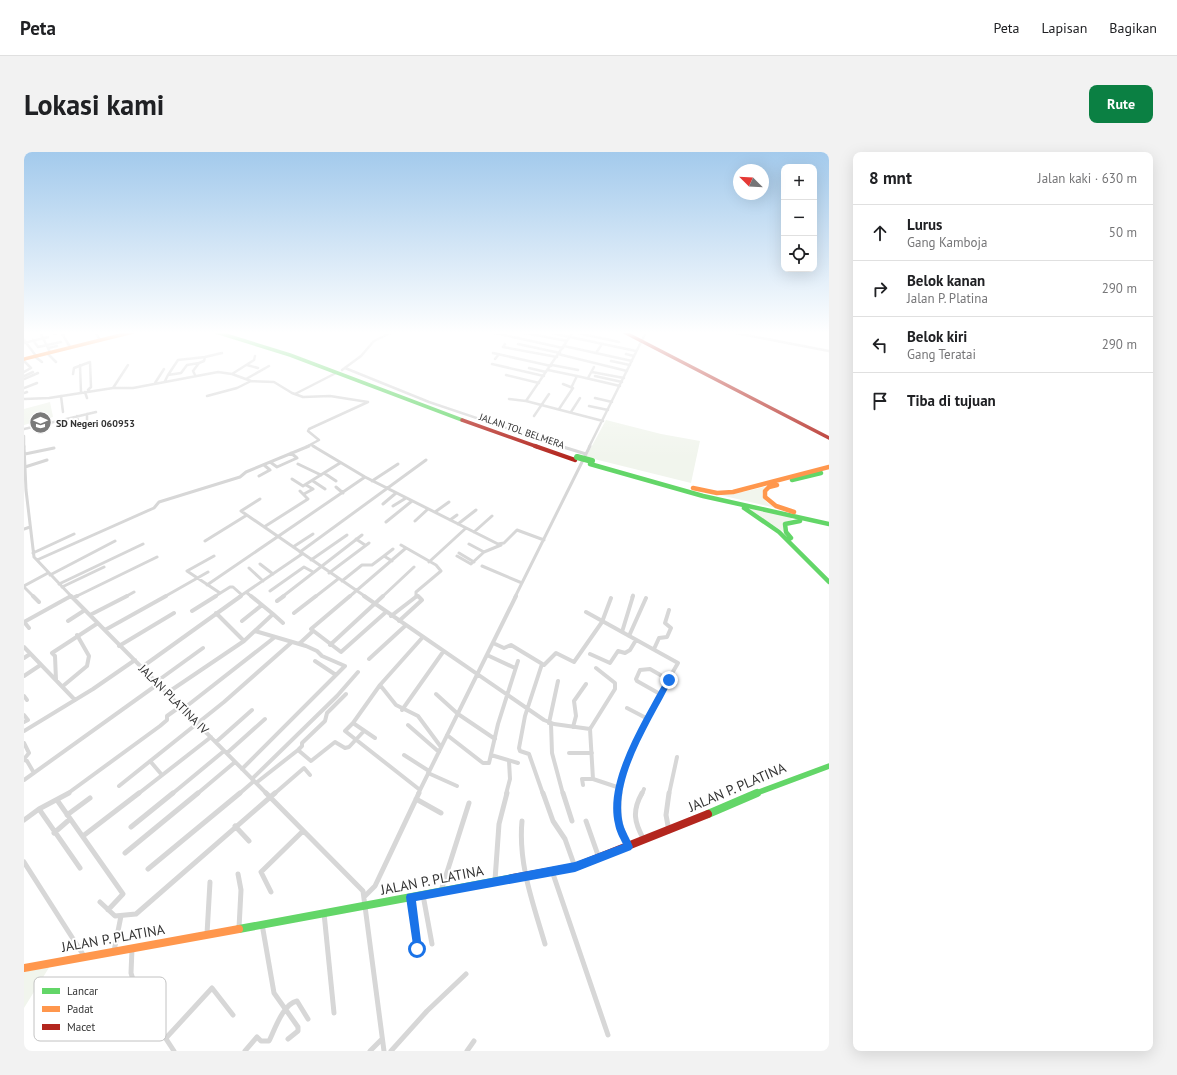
<!DOCTYPE html>
<html lang="id">
<head>
<meta charset="utf-8">
<style>
  :root { --surface:#fff; --page:#f2f2f2; --text:#202124; --muted:#757577; --line:#e0e0e0; --accent:#0b8043 }
  body { margin:0; font-family:"PT Sans",sans-serif; background:var(--page); color:var(--text) }
  .controls { position:absolute; right:12px; top:12px; display:grid; overflow:hidden; border-radius:8px; box-shadow:0 4px 16px #0002 }
  .controls button { width:36px; height:36px; display:grid; place-items:center; padding:0; border:0; border-bottom:1px solid var(--line); background:var(--surface); color:var(--text); font:20px sans-serif }
  .compass { position:absolute; left:709px; top:12px; width:36px; height:36px; border-radius:50%; background:var(--surface); box-shadow:0 4px 16px #0002; rotate:294deg }
  .stop { position:absolute; width:12px; height:12px; margin:-9px; border:3px solid #1a73e8; border-radius:50%; background:#fff }
  .stop.end { background:#1a73e8; border-color:#fff; box-shadow:0 1px 4px #0008 }
  .list { margin:0; padding:0; list-style:none }
  h2 { display:flex; justify-content:space-between; align-items:center; height:52px; margin:0; padding:0 16px; font-size:17px }
  h2 small { font-size:13px; font-weight:400; color:var(--muted) }
  .list li { display:grid; grid-template-columns:26px 1fr auto; gap:12px; align-items:center; box-sizing:border-box; height:56px; padding:0 16px; border-top:1px solid var(--line) }
  .list b { display:block; font-size:15px; white-space:nowrap }
  .list p { margin:0; font-size:13px; white-space:nowrap; color:var(--muted) }
  .list em { font-size:13px; font-style:normal; color:var(--muted) }
  .icon { flex:none; width:22px; height:22px; fill:none; stroke:currentColor; stroke-width:2; stroke-linecap:round; stroke-linejoin:round }
  .map { position:relative; flex:none; width:805px; height:899px; overflow:hidden; border-radius:8px }
  header { display:flex; align-items:center; gap:24px; box-sizing:border-box; height:56px; padding:0 20px; background:var(--surface); border-bottom:1px solid var(--line) }
  header strong { font-size:19px }
  nav { display:flex; gap:22px; margin-inline-start:auto; font-size:14px }
  .intro { display:flex; align-items:center; justify-content:space-between; box-sizing:border-box; height:96px; padding:0 24px }
  h1 { margin:0; font-size:28px }
  .button { padding:10px 18px; border-radius:8px; background:var(--accent); color:#fff; font-size:14px; font-weight:700 }
  main { display:flex; gap:24px; padding:0 24px }
  aside { flex:1; background:var(--surface); border-radius:8px; box-shadow:0 4px 16px #0002 }
  .map>svg:first-child { display:block }
  .green { fill:#f1f5ed }
  .lines { fill:none; stroke-linecap:round; stroke-linejoin:round }
  .street-far3 { stroke:#d7d7d7; stroke-width:2.5 }
  .street-far2 { stroke:#d7d7d7; stroke-width:3 }
  .street-far1 { stroke:#d7d7d7; stroke-width:4 }
  .street { stroke:#d7d7d7; stroke-width:5 }
  .fast-far3 { stroke:#63d668; stroke-width:3.5 }
  .fast-far2 { stroke:#63d668; stroke-width:4.5 }
  .fast-far1 { stroke:#63d668; stroke-width:5.5 }
  .fast { stroke:#63d668; stroke-width:8 }
  .slow-far2 { stroke:#ff974d; stroke-width:3.5 }
  .slow-far1 { stroke:#ff974d; stroke-width:4.5 }
  .slow { stroke:#ff974d; stroke-width:8 }
  .jam-far2 { stroke:#b3261e; stroke-width:3.5 }
  .jam-far1 { stroke:#b3261e; stroke-width:4.5 }
  .jam { stroke:#b3261e; stroke-width:8 }
  .fast-bridge { stroke:#63d668; stroke-width:6 }
  .route { fill:#1a73e8 }
  .labels { text-anchor:middle; dominant-baseline:central; stroke-width:4; stroke-linejoin:round; paint-order:stroke }
  .far-poi-label { font-size:10px; font-weight:bold; fill:#333; stroke:#fff; text-anchor:start }
  .far-street-label { font-size:10px; fill:#333; stroke:#fff }
  .street-label { font-size:12px; fill:#333; stroke:#fff }
  .near-street-label { font-size:14px; fill:#333; stroke:#fff }
  .key { fill:#fff; stroke:#c2c2c2; stroke-width:1 }
  .key-label { font-size:11px; fill:#333 }
</style>
</head>
<body>
<header>
<strong>Peta</strong>
<nav><a>Peta</a><a>Lapisan</a><a>Bagikan</a></nav>
</header>
<div class="intro"><h1>Lokasi kami</h1><a class="button">Rute</a></div>
<main>
<div class="map">
<svg width="805" height="899" viewBox="0 0 805 899">
  <rect width="100%" height="100%" fill="#fff"/>
  <!-- green -->
  <path class="green" d="M26 250 29 265 0 273V257Z
    M582 268 637 282 676 289 667 331 562 305Z
    M744 334 739 338C736 348 744 351 752 356L692 342 719 340Z
    M720 355 767 365 768 367 759 372 760 380Z
    M26 814 0 856V820Z"/>
  <g class="lines">
    <!-- street-far3 -->
    <path class="street-far3" d="M16 180 26 200
      M37 180 46 195
      M71 180 76 188
      M523 180 546 185
      M549 180 595 190
      M570 180 574 181
      M706 180 805 199
      M471 181 539 196
      M501 181 543 189
      M30 182 37 180
      M546 185 612 199
      M0 188 12 204
      M9 188 14 195 37 190
      M0 191 24 185
      M481 192 479 195 533 205
      M494 192 536 201
      M540 194 608 209
      M24 196 33 194
      M23 201 32 210
      M469 201 527 214
      M572 201 578 192
      M534 202 603 219
      M602 202 610 204
      M10 204 18 210
      M471 207 475 202
      M0 209 7 216 0 220
      M587 209 606 213
      M175 211 180 209 181 205 198 201
      M468 212 520 224
      M56 213 57 241
      M223 213 234 216
      M528 213 554 218
      M321 216 405 250 539 295
      M505 216 522 220
      M318 218 337 204 350 189 368 180
      M524 218 553 224 548 234
      M568 220 600 226
      M49 222 50 216 66 210 67 235 64 238
      M208 222 230 208 231 204
      M144 223 154 208 181 205
      M482 223 515 231
      M0 224 9 220
      M553 224 596 234
      M571 224 598 230
      M564 226 570 215
      M0 227 14 221
      M222 227 245 214
      M141 229 144 223 157 221 163 213 175 211 169 219 171 223
      M131 231 140 217
      M0 236 13 231
      M89 236 104 213
      M61 240 63 246
      M0 241 3 240
      M271 242 312 221
      M37 244 39 260
      M183 244 213 236 227 229
      M571 246 588 250
      M0 247 25 246 89 236H109L194 220 208 222 227 229 250 230 268 241 279 245 306 244 344 250
      M485 247 502 249 579 269
      M502 249 549 180
      M565 254 584 258
      M535 257 549 236 539 232
      M547 260 556 246
      M63 262V271
      M53 264 55 274
      M510 264 525 242
      M0 277 72 260
      M0 284V295
      M288 293 291 295
      M282 295 295 288 284 279 285 277 344 250
      M565 295 622 180"/>
    <!-- street-far2 -->
    <path class="street-far2" d="M0 294 2 338 10 405 48 445
      M289 294 341 325 474 392 480 391 493 378 520 388
      M536 294 562 302
      M1 302 30 296
      M246 310 253 315 273 306 267 301
      M274 312 297 323
      M1 315 23 308
      M300 321 312 329
      M235 324 246 318 240 313
      M268 327 279 334 316 311
      M289 329 301 337
      M348 329 374 312
      M312 335 319 341
      M280 342 289 337 282 333
      M236 347 217 359 342 445
      M359 352 372 341
      M369 354 382 346
      M411 360 425 350
      M426 368 433 363
      M391 369 404 357
      M362 370 388 349
      M434 372 452 358
      M240 375 284 347 276 339
      M0 377 6 375
      M450 380 468 364
      M332 387 341 393
      M181 389 223 363
      M445 392 460 400
      M377 393 412 413 417 419 392 440V445
      M269 395 289 382
      M276 400 402 308
      M9 401 50 382
      M435 401 450 410
      M190 404 163 419 196 441
      M433 404 447 412 460 400 477 393
      M13 408 130 356 135 350 216 325 222 320 285 294
      M287 408 323 383
      M368 409 360 404 369 397
      M405 410 442 376
      M236 412 249 422
      M458 414 498 431
      M225 416 239 429
      M305 421 345 391
      M26 423 91 389
      M318 429 338 413H348L360 404
      M35 432 119 392
      M183 433 341 325
      M0 434 24 421
      M0 435 10 445
      M38 435 80 415
      M246 439 280 415 289 420
      M222 440 228 445
      M393 443 395 445
      M45 445 47 444
      M51 445 133 405
      M101 445 110 440
      M140 445 184 420
      M190 445 206 435H209L218 443
      M215 445 278 402
      M258 445 338 383
      M291 445 314 427
      M325 445 382 396
      M358 445 390 415
      M491 445 566 294
      M608 445 609 443"/>
    <!-- street-far1 -->
    <path class="street-far1" d="M9 444 15 450
      M47 444 243 642
      M326 444 287 477 317 500 362 460
      M340 444 520 568 530 572 566 577
      M49 446 53 444
      M253 449 260 444
      M168 459 192 444
      M562 460 654 511 636 542 601 612 596 642
      M192 461 220 489
      M270 461 292 444
      M249 462 259 471
      M66 463 103 444
      M367 464 393 444
      M44 469 61 458
      M218 469 238 453
      M375 469 398 448 394 444
      M0 470 47 444
      M1 471 5 476
      M81 478 142 444
      M598 480 609 444
      M605 484 622 446
      M469 491 480 496 487 493 520 513 532 501 550 510 578 470 587 446
      M275 492 289 479
      M306 493 359 444
      M95 494 150 461
      M0 495 51 548
      M630 497 635 486 643 485 647 476 641 471 645 458
      M566 502 586 511 594 499 601 501 606 498 612 488
      M463 503 491 516
      M0 506 6 502
      M345 507 381 474
      M291 509 312 523
      M518 512 501 564 495 596 496 599 505 602 519 642
      M118 515 217 444
      M0 524 15 514
      M32 528 31 504 28 501 74 471
      M132 530 179 496
      M356 533 372 553 394 564 417 595
      M39 534 63 514 65 504 53 483
      M143 541 220 489 249 462 227 444
      M412 542 434 562 471 587
      M636 542 613 529 612 527 616 518 626 517 645 528
      M0 544 3 548
      M603 556 624 567
      M159 557 251 485
      M378 558 419 500
      M0 563 4 568 0 570
      M329 571 351 586
      M525 571 534 529
      M527 572 528 601 539 642
      M384 573 415 600
      M549 575 552 564 550 549 562 532
      M0 579 69 537 111 508
      M423 583 459 611H465L474 572 494 509
      M192 590 228 558
      M0 591 5 601 0 607
      M274 598 287 609 311 590 321 596 325 595 340 579
      M203 601 241 567
      M545 601H568
      M380 603 405 619
      M467 603 494 611
      M0 608 3 609 10 621
      M126 609 138 623
      M218 617 321 514 298 504 293 499 282 494 231 479
      M404 621 433 634
      M228 627 313 544 334 520
      M569 627 566 577 591 537V531L572 516
      M0 628 134 532
      M232 631 274 598 278 594V591L301 569 303 561 322 542
      M559 633 558 627H569L596 636
      M95 634 200 550 268 490
      M396 638 321 579 329 571 356 533 398 486
      M43 642 136 574 143 568V564L157 554
      M114 642 187 585
      M148 642 200 599
      M173 642 211 610
      M215 642 230 629
      M250 642 280 616 286 623
      M394 642 492 444
      M482 642 486 627 485 609
      M618 642 620 637
      M645 642 653 605"/>
    <!-- street -->
    <path class="street" d="M242 641 339 739 360 899
      M519 641 529 669 541 687 551 715
      M539 641 548 669
      M596 641C593 663 596 674 604 695
      M618 641C608 659 610 670 620 688
      M392 647 417 661
      M33 648 99 742 84 758
      M15 657 56 716
      M43 663 66 646
      M0 668 15 657 45 641
      M498 669C494 712 509 751 521 792
      M562 669 575 706
      M211 674 225 689
      M107 675 149 641
      M645 679 642 663 645 641
      M30 681 46 667
      M59 684 115 641
      M101 701 174 641
      M0 710 60 804
      M124 717 216 641
      M528 719 584 883
      M214 722 217 738 215 776
      M471 728 475 672 483 641
      M417 739 445 651
      M247 740 237 720 279 679
      M399 743 408 792
      M341 744 351 734 395 641
      M386 745 393 797
      M76 750 91 764 112 762 251 641
      M300 761 310 861
      M238 772 250 841 274 875V879L264 887
      M183 782 186 730
      M108 797 107 821 114 844 150 899
      M90 799 97 764
      M142 886 188 836 209 863
      M221 899 233 885 237 889H245C251 877 259 852 273 849L284 867
      M346 899 358 887
      M367 899 403 859 442 822
      M443 899 450 889"/>
    <!-- fast-far3 -->
    <path class="fast-far3" d="M192 180 266 203 438 268"/>
    <!-- fast-far2 -->
    <path class="fast-far2" d="M566 312 679 344 805 372
      M768 328 797 321
      M720 356 755 380 805 430
      M767 386 762 380 761 372 776 369"/>
    <!-- fast-far1 -->
    <path class="fast-far1" d="M730 642 805 614"/>
    <!-- fast -->
    <path class="fast" d="M684 662 733 641
      M215 777 489 726"/>
    <!-- slow-far2 -->
    <path class="slow-far2" d="M0 207 109 180"/>
    <!-- slow-far1 -->
    <path class="slow-far1" d="M753 333 745 335 741 339V345L752 354 770 360
      M669 336 693 341 709 340 805 315"/>
    <!-- slow -->
    <path class="slow" d="M0 816 215 777"/>
    <!-- jam-far2 -->
    <path class="jam-far2" d="M600 180 805 286
      M438 268 514 295"/>
    <!-- jam-far1 -->
    <path class="jam-far1" d="M511 294 551 308"/>
    <!-- jam -->
    <path class="jam" d="M489 726 551 715 684 662"/>
    <!-- fast-bridge -->
    <path class="fast-bridge" d="M553 305 568 309"/>
  </g>
  <!-- sky -->
  <linearGradient id="sky" x2="0" y2="1"><stop stop-color="#a3caec"/><stop offset="0.59" stop-color="#fff"/><stop offset="1" stop-color="#fff" stop-opacity="0"/></linearGradient>
  <rect width="805" height="306" fill="url(#sky)"/>
  <!-- route -->
  <path class="route" d="M645 525 648 528C629 568 588 625 599 672 601 679 606 687 609 695L607 698 551 720 392 749 398 797 397 800 393 802 390 800 382 745 383 742 551 710 599 692C596 686 592 679 591 672 580 627 622 564 642 526Z"/>
  <!-- icons -->
  <defs>
    <symbol id="school-disc" viewBox="-11 -11 22 22"><circle r="9.5" fill="#7a7a7a" stroke="#fff"/><path d="M0-5L7-2L0 1L-7-2ZM-4 1L0 2.5L4 1V4Q0 6-4 4Z" fill="#fff"/></symbol>
  </defs>
  <g fill-rule="evenodd">
    <use href="#school-disc" x="4" y="258" width="25" height="25"/>
  </g>
  <g class="labels">
    <!-- far-poi labels -->
    <g class="far-poi-label">
      <text x="32" y="271">SD Negeri 060953</text>
    </g>
    <!-- far-street labels -->
    <g class="far-street-label">
      <text transform="translate(498 279) rotate(19)">JALAN TOL BELMERA</text>
    </g>
    <!-- street labels -->
    <g class="street-label">
      <text transform="translate(150 547) rotate(45)">JALAN PLATINA IV</text>
    </g>
    <!-- near-street labels -->
    <g class="near-street-label">
      <text transform="translate(713 635) rotate(-23)">JALAN P. PLATINA</text>
      <text transform="translate(408 728) rotate(-11)">JALAN P. PLATINA</text>
      <text transform="translate(89 786) rotate(-10)">JALAN P. PLATINA</text>
    </g>
  </g>
  <!-- legend -->
  <rect x="10" y="825" width="132" height="64" rx="6" class="key"/>
  <rect x="18" y="836" width="18" height="6" fill="#63d668"/>
  <rect x="18" y="854" width="18" height="6" fill="#ff974d"/>
  <rect x="18" y="872" width="18" height="6" fill="#b3261e"/>
  <g class="key-label">
    <text x="43" y="843">Lancar</text>
    <text x="43" y="861">Padat</text>
    <text x="43" y="879">Macet</text>
  </g>
</svg>
<div class="controls">
<button>+</button>
<button>−</button>
<button><svg class="icon" aria-label="locate" viewBox="0 0 24 24"><circle cx="12" cy="12" r="6"/><path d="M12 2v4M12 18v4M2 12h4M18 12h4"/></svg></button>
</div>
<svg class="compass" viewBox="-18 -18 36 36"><path d="M0-13l5 13h-10z" fill="#e53935"/><path d="M0 13l5-13h-10z" fill="#757577"/></svg>
<div class="stop" style="left:393px;top:797px"></div>
<div class="stop end" style="left:645px;top:528px"></div>
</div>
<aside>
<h2>8 mnt<small>Jalan kaki · 630 m</small></h2>
<ul class="list">
<li><svg class="icon" aria-label="ahead" viewBox="0 0 24 24"><path d="M12 20V5M6 11l6-6 6 6"/></svg><div><b>Lurus</b><p>Gang Kamboja</p></div><em>50 m</em></li>
<li><svg class="icon" aria-label="right" viewBox="0 0 24 24"><path d="M7 20v-9h11M14 6l5 5-5 5"/></svg><div><b>Belok kanan</b><p>Jalan P. Platina</p></div><em>290 m</em></li>
<li><svg class="icon" aria-label="left" viewBox="0 0 24 24"><path d="M17 20v-9H6M10 6l-5 5 5 5"/></svg><div><b>Belok kiri</b><p>Gang Teratai</p></div><em>290 m</em></li>
<li><svg class="icon" aria-label="arrive" viewBox="0 0 24 24"><path d="M6 21V4h12l-3 4 3 4H6"/></svg><div><b>Tiba di tujuan</b></div></li>
</ul>
</aside>
</main>
</body>
</html>
